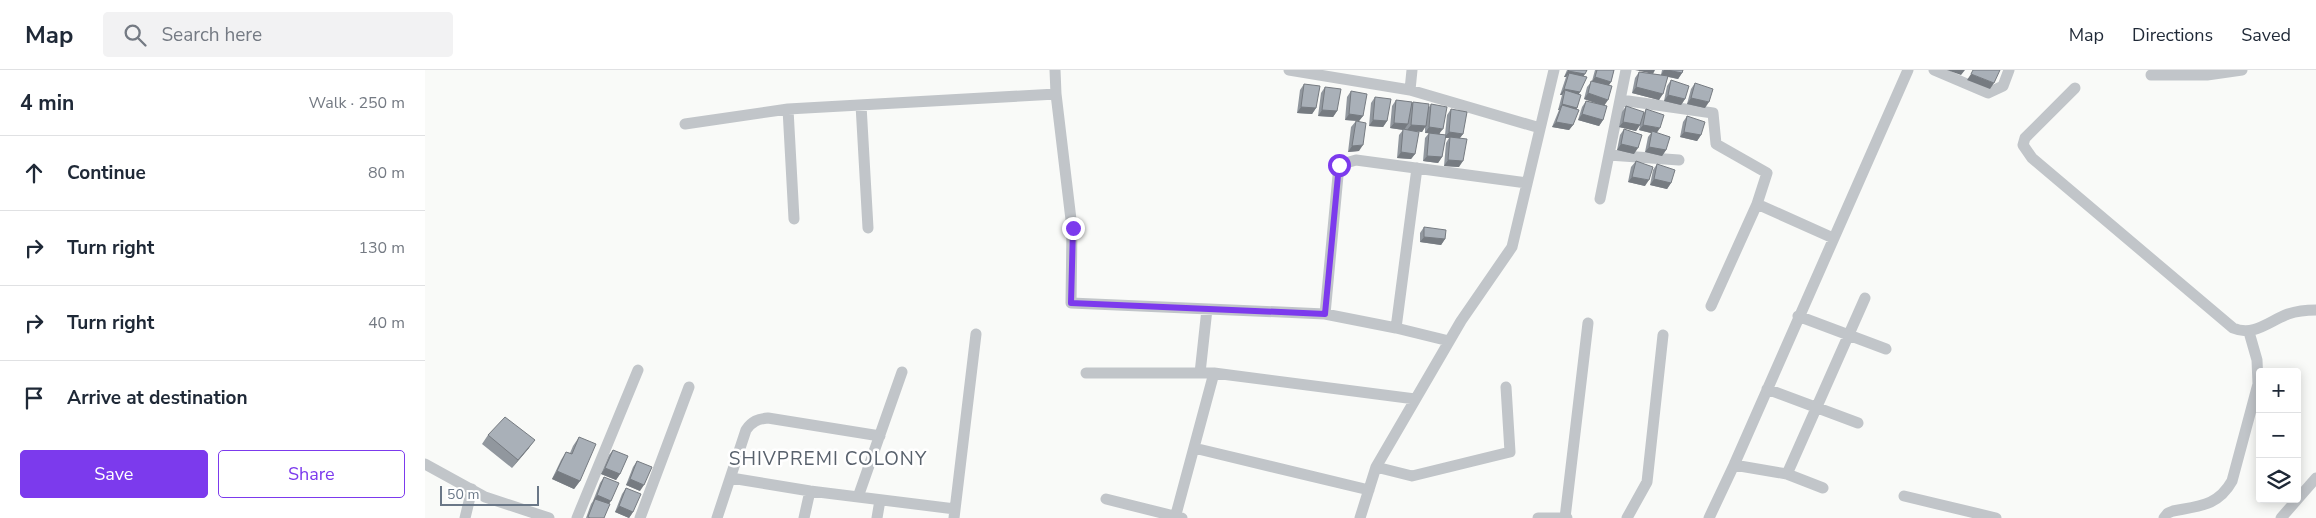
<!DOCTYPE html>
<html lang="en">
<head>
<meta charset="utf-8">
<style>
  :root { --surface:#fff; --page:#f2f2f3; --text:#1f2937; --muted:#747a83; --line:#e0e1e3; --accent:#7c3aed }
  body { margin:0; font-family:"Nunito Sans",sans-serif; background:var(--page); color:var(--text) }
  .controls { position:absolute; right:15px; bottom:15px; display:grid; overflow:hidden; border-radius:5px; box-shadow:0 2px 12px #0003 }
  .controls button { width:45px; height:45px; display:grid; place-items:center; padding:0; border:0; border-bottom:1px solid var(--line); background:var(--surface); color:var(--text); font:25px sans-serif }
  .scale { position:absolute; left:15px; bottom:12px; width:99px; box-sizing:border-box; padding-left:5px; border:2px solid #6a7787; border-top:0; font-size:14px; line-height:18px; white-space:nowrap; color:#6a7787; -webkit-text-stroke:4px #fff; paint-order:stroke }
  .stop { position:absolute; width:15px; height:15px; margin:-11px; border:4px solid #7c3aed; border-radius:50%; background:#fff }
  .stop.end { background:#7c3aed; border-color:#fff; box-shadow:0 1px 5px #0008 }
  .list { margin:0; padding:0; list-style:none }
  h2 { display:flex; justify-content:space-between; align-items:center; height:65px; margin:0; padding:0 20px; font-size:21px }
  h2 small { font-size:16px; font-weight:400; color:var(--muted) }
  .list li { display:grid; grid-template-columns:32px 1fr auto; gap:15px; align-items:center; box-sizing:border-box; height:75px; padding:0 20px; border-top:1px solid var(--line) }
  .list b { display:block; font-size:19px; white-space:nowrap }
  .list em { font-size:16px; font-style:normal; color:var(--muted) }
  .actions { display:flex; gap:10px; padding:15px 20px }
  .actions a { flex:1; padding:11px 0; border:1px solid var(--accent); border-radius:5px; text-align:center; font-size:18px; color:var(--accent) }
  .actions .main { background:var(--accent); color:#fff }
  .icon { flex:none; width:28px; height:28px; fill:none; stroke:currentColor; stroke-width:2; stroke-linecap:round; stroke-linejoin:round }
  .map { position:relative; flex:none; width:1891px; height:448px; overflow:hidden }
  header { display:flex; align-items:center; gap:30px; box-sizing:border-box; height:70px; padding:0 25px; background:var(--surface); border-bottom:1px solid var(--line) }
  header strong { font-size:24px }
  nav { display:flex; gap:28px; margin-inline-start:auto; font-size:18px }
  .search { width:350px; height:45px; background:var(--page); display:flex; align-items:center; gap:12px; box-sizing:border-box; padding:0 18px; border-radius:5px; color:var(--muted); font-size:19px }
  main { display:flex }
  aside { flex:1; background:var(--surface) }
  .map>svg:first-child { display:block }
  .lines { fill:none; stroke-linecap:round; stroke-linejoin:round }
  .street { stroke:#c1c5c9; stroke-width:11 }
  .wall { fill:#91979e }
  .shaded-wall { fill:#767b81 }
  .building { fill:#a9b0b8; stroke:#767b81 }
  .route { stroke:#7c3aed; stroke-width:6 }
  .labels { text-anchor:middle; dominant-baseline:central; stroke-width:5; stroke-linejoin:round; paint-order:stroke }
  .neighbourhood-label { font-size:19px; letter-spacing:1px; fill:#58616c; stroke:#fff }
</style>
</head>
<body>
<header>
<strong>Map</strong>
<div class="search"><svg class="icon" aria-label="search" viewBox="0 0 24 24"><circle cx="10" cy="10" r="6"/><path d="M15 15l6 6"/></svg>Search here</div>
<nav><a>Map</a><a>Directions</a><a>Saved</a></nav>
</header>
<main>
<aside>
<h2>4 min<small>Walk · 250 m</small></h2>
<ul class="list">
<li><svg class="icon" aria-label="ahead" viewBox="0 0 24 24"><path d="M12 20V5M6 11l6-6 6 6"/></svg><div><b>Continue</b></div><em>80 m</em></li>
<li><svg class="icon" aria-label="right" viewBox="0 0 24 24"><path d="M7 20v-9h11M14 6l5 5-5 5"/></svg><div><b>Turn right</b></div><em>130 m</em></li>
<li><svg class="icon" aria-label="right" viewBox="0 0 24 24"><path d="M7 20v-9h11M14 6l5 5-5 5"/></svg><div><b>Turn right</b></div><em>40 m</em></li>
<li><svg class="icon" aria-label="arrive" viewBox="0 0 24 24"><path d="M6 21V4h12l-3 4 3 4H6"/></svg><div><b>Arrive at destination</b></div></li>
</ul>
<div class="actions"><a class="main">Save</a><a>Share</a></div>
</aside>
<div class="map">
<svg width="1891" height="448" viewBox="0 0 1891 448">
  <rect width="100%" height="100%" fill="#f9faf8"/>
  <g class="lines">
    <!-- street -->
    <path class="street" d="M630 0 631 24
      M864 0 985 20 1115 58
      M1509 0 1563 23 1578 16 1584 0
      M1726 5H1782L1817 0
      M1650 18 1600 68 1598 75 1607 88 1808 258C1829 267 1844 251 1863 244 1872 241 1882 240 1891 240
      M985 20 987 0
      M1196 30 1288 43 1291 74 1342 103 1332 134 1408 168
      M436 35 443 158
      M363 39 369 149
      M260 54 363 39 631 24 647 158 646 233 900 244 971 258 1024 271
      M1184 85 1254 90
      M1175 129 1201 0
      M1286 236 1332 134
      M900 244 914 95 931 90 1102 113
      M1373 246 1461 279
      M971 258 992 98
      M661 303H789L990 329
      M775 303 782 239
      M1342 319 1433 353
      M769 378 944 420
      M0 394 60 427 124 448
      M1309 395 1362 404 1398 418
      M951 397 987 406 1085 382 1081 317
      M1362 404 1440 228
      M306 408 385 421 530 439
      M1479 426 1571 448
      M433 427 477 302
      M681 429 757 448
      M40 448 47 419
      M152 448 213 300
      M215 448 264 317
      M292 448 321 360C327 351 333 349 343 348L455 366
      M379 448 385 421
      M452 448 455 430
      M529 448 551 264
      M750 448 789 303
      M935 448 951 397 1036 251 1087 177 1129 0
      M1113 448H1142
      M1140 448 1163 253
      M1202 448 1222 412 1238 265
      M1284 448 1309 395 1483 0
      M1739 448 1743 443 1748 441C1774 436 1793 436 1807 411L1833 314 1832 290 1824 262
      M1856 448 1891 408"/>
  </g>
  <!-- wall -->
  <path class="wall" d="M1142 0H1162L1158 6 1155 22 1154 24 1152 38 1148 55 1144 60 1127 57 1134 40H1133L1137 25H1135L1141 7H1139Z
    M1170 0H1189L1186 12 1183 16 1179 36 1178 50 1174 56 1153 50 1157 37 1161 31 1176 35 1159 29 1162 17 1167 11Z
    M1237 0H1258L1257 3 1253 9 1243 7 1234 30 1207 23 1210 8 1214 2 1236 5Z
    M1246 10 1260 29 1256 35 1239 31 1242 16Z
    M1270 13 1280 38 1262 34 1266 19Z
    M879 14 891 38 887 44 872 43 875 20Z
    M900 17 912 41 908 47 893 46 896 23Z
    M926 21 938 46 934 51 920 50 922 27Z
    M950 27 962 51 958 57 944 56 946 33Z
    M971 30 987 33 988 32 1004 37 1006 34 1015 64 1020 65 1022 45 1026 39 1038 64 1035 68 1034 97 1019 96 1021 73 1024 68H1020L1017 87 1013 93 998 91 1000 68 1004 63H1000V56L997 62 991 61 990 84 986 89 972 88 974 65 978 60 965 58 967 36Z
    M1201 36 1219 43 1221 39 1232 63 1241 80 1237 86 1220 82 1223 67 1226 63 1214 60 1215 55 1211 61 1194 57 1197 42Z
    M1262 46 1276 65 1272 71 1255 67 1258 52Z
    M931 51 934 81 923 82 926 57Z
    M1199 59 1209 84 1192 80 1195 65Z
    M1211 91 1220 116 1203 112 1206 97Z
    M1232 94 1246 113 1242 119 1225 115 1228 100Z
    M999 157 1020 169 1016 175 995 172V163Z
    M63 365 104 378 87 398 57 374Z
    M154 367 155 411 149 419 127 409 136 390 141 382 145 383 148 376Z
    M188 380 195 404 191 410 176 404 184 385Z
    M212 391 215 421 201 415 208 397Z
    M179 407 184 434 179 448H161L166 434 168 431 175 413Z
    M201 418 208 442 204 448 190 442 197 424Z"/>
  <!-- shaded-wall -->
  <path class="shaded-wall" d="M1210 0H1230L1228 4Z
    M1239 0H1242L1257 3 1253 9 1236 5Z
    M1522 0H1540L1536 5Z
    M1143 1 1160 4 1156 10 1144 3 1141 7H1139Z
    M1546 4 1569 13 1565 19 1542 10Z
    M1170 7 1186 12 1182 18 1166 13Z
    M1211 17 1238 24 1234 30 1207 23Z
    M1139 19 1155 22 1151 28 1140 20 1137 25H1135Z
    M1163 23 1183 30 1179 36 1159 29Z
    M1243 25 1260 29 1256 35 1239 31Z
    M1266 28 1284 32 1280 38 1262 34Z
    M1137 34 1152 38 1148 44 1137 35 1134 40H1133Z
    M876 37 891 38 887 44 872 43Z
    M897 40 912 41 908 47 893 46Z
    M924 44 938 46 934 51 920 50Z
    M1157 44 1178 50 1174 56 1153 50Z
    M948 50 962 51 958 57 944 56Z
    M1131 52 1148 55 1144 60 1127 57Z
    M1198 52 1215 55 1211 61 1194 57Z
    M969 53 983 54 979 60 965 58Z
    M986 55 1001 56 997 62 982 60Z
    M1218 55 1235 58 1231 64 1227 61 1226 63 1214 60Z
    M1004 57 1018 59 1014 64 1000 63Z
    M1024 62 1038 64 1034 69 1025 67 1024 68H1019Z
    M1259 62 1276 65 1272 71 1255 67Z
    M1196 74 1213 78 1209 84 1192 80Z
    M938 75 934 81 923 82 927 76Z
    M1224 77 1241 80 1237 86 1220 82Z
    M976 82 990 84 986 89 972 88Z
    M1002 86 1017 87 1013 93 998 91Z
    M1023 90 1038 91 1034 97 1019 96Z
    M1207 107 1224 110 1220 116 1203 112Z
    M1229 109 1246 113 1242 119 1225 115Z
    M999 167 1020 169 1016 175 995 172Z
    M110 370 104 378 87 398 93 390Z
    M180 398 195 404 191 410 176 404Z
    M132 401 155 411 149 419 127 409Z
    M205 409 219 415 215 421 201 415Z
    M172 425 186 431 182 437 170 429 168 431Z
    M194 436 208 442 204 448 190 442Z"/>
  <!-- building -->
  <path class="building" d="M1144 0H1162L1160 4 1143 1Z
    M1172 0H1189L1186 12 1170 7Z
    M1242 0H1258L1257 3Z
    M1548 0H1575L1569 13 1546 4Z
    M1214 2 1243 6 1238 24 1211 17Z
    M1144 3 1162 7 1155 22 1139 19Z
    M1246 10 1264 16 1260 29 1243 25Z
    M1166 11 1187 16 1183 30 1163 23Z
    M1270 13 1288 19 1284 32 1266 28Z
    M879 14 895 16 891 38 876 37Z
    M900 17 916 19 912 41 897 40Z
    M1140 20 1156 25 1152 38 1137 34Z
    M926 21 942 24 938 46 924 44Z
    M950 27 966 29 962 51 948 50Z
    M971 30 987 32 983 54 969 53Z
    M1161 31 1182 36 1178 50 1157 44Z
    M988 32 1004 34 1001 56 986 55Z
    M1006 34 1022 37 1018 59 1004 57Z
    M1137 35 1154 40 1148 55 1131 52Z
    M1201 36 1219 42 1215 55 1198 52Z
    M1026 39 1042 42 1038 64 1024 62Z
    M1221 39 1239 45 1235 58 1218 55Z
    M1262 46 1280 52 1276 65 1259 62Z
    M931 51 941 53 938 75 927 76Z
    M978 59 994 62 990 84 976 82Z
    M1199 59 1217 65 1213 78 1196 74Z
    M1227 61 1245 67 1241 80 1224 77Z
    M1004 63 1021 65 1017 87 1002 86Z
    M1025 67 1042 69 1038 91 1023 90Z
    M1211 91 1228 97 1224 110 1207 107Z
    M1232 94 1250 100 1246 113 1229 109Z
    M999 157 1021 160 1020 169 999 167Z
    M80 347 110 370 93 390 63 365Z
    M154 367 171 374 155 411 132 401 141 382 147 384Z
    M188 380 203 386 195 404 180 398Z
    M212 391 227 397 219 415 205 409Z
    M179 407 194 413 186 431 172 425Z
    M201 418 216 424 208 442 194 436Z
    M170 429 185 434 179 448H165L163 447Z"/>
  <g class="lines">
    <!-- route -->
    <path class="route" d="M648 158 646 233 900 244 914 95"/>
  </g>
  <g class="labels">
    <!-- neighbourhood labels -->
    <g class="neighbourhood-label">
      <text x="403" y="389">SHIVPREMI COLONY</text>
    </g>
  </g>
</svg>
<div class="controls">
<button>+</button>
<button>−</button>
<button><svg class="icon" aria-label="layers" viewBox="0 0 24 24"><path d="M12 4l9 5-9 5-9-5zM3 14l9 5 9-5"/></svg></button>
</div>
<div class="scale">50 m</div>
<div class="stop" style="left:914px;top:95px"></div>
<div class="stop end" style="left:648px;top:158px"></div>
</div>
</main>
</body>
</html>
